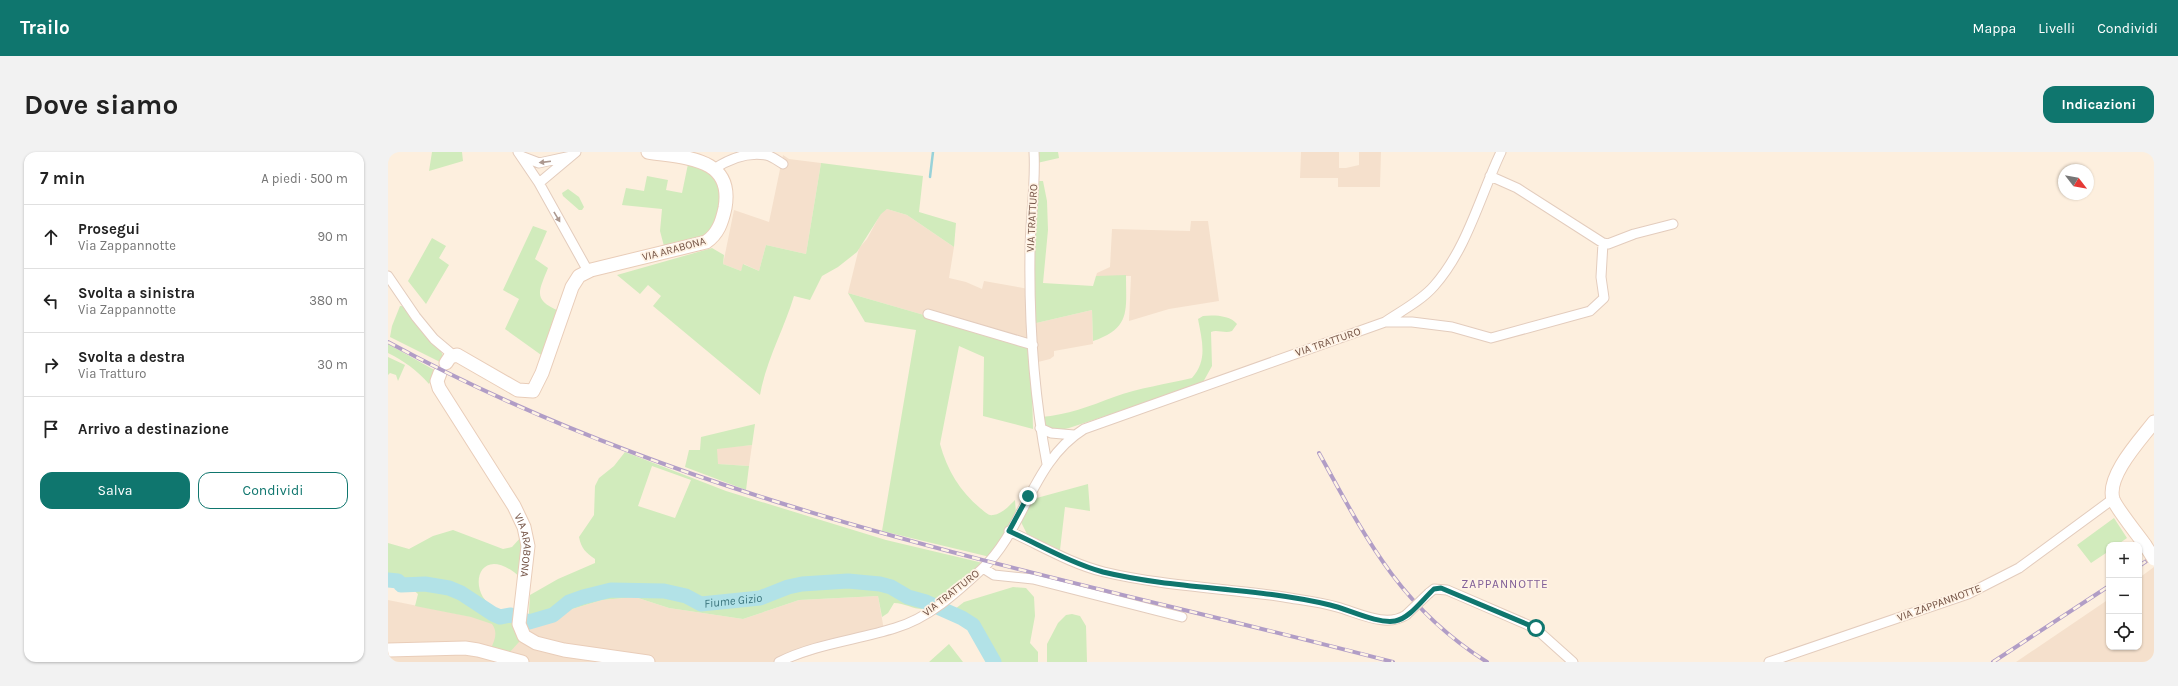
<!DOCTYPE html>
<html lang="it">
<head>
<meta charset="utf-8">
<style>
  :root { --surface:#fff; --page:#f2f2f2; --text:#222; --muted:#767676; --line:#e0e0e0; --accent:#0f766e }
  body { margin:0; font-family:Karla,sans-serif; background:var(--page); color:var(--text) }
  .controls { position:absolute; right:12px; bottom:12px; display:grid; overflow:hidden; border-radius:8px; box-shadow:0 1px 3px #0004 }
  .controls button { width:36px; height:36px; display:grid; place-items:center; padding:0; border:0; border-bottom:1px solid var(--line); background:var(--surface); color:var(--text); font:20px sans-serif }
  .compass { position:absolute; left:1670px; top:12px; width:36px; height:36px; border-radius:50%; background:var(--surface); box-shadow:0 1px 3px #0004; rotate:121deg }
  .stop { position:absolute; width:12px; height:12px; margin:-9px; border:3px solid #0f766e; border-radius:50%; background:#fff }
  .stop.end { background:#0f766e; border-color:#fff; box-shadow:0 1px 4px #0008 }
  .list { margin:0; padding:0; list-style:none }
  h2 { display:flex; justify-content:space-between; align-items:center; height:52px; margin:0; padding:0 16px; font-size:17px }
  h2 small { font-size:13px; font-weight:400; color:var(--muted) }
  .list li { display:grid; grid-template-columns:26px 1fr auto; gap:12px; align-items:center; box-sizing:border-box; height:64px; padding:0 16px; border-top:1px solid var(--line) }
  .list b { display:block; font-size:15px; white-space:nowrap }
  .list p { margin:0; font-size:13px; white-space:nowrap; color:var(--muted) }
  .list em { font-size:13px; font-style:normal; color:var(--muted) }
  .actions { display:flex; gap:8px; padding:12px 16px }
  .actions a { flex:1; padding:9px 0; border:1px solid var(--accent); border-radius:12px; text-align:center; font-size:14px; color:var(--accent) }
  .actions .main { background:var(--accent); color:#fff }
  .icon { flex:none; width:22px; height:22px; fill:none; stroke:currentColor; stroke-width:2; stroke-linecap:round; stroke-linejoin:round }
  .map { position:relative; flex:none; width:1766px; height:510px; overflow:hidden; border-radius:12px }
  header { display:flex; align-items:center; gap:24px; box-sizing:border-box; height:56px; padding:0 20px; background:var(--accent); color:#fff }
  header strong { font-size:19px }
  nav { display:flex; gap:22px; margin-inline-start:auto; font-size:14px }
  .intro { display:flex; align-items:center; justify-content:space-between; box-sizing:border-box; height:96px; padding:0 24px }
  h1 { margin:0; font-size:28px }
  .button { padding:10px 18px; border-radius:12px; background:var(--accent); color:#fff; font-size:14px; font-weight:700 }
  main { display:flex; gap:24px; padding:0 24px }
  aside { flex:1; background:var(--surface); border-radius:12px; box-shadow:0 1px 3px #0004 }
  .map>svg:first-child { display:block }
  .residential { fill:#f5e0cc }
  .green { fill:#d1ebbc; fill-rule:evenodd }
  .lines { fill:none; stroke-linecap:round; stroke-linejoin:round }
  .stream { stroke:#98d2d9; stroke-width:2.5 }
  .river { stroke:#b2e2e7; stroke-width:15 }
  .minor-casing { stroke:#e3ccbd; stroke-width:11 }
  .secondary-casing { stroke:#e9cdb9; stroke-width:15 }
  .minor { stroke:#fff; stroke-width:9 }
  .secondary { stroke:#fff; stroke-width:13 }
  .rail-casing { stroke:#b19dc6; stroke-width:4 }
  .rail { stroke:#fff3e5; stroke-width:2.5; stroke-dasharray:8; stroke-linecap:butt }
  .minor-bridge-casing { stroke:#e3ccbd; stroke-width:11; stroke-linecap:butt }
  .secondary-bridge-casing { stroke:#e9cdb9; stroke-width:15; stroke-linecap:butt }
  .minor-bridge { stroke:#fff; stroke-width:9 }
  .secondary-bridge { stroke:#fff; stroke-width:13 }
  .oneway { fill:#ac988f }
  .route { stroke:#0f766e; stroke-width:5 }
  .labels { text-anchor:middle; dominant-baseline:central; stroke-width:3.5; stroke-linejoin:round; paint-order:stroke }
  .street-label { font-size:11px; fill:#745345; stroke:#fff3e5 }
  .neighbourhood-label { font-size:12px; letter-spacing:1px; fill:#826098; stroke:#fff3e5 }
  .water-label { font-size:12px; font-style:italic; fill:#39737b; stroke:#fff3e5 }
</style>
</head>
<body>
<header>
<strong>Trailo</strong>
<nav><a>Mappa</a><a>Livelli</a><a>Condividi</a></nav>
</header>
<div class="intro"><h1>Dove siamo</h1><a class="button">Indicazioni</a></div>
<main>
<aside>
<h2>7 min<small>A piedi · 500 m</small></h2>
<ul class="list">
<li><svg class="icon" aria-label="ahead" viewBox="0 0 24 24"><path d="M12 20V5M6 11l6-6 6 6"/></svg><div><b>Prosegui</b><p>Via Zappannotte</p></div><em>90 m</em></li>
<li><svg class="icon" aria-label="left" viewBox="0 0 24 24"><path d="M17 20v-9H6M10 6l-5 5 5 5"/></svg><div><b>Svolta a sinistra</b><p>Via Zappannotte</p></div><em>380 m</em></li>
<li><svg class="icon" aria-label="right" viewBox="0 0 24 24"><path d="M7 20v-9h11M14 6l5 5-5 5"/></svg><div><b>Svolta a destra</b><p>Via Tratturo</p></div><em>30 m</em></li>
<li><svg class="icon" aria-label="arrive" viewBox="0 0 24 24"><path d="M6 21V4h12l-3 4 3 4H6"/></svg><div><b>Arrivo a destinazione</b></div></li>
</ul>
<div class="actions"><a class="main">Salva</a><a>Condividi</a></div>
</aside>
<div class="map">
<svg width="1766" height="510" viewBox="0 0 1766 510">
  <rect width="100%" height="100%" fill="#fdefde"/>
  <!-- residential -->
  <path class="residential" d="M913 0H951V16H958L971 13V0H993L992 35H950V26H912Z
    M395 3 401 7 433 11 418 102 378 93 371 119 356 112 353 119 335 112 346 58 381 70Z
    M499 57 519 63 566 95 561 126 578 130 594 137 596 129 641 137 643 194 460 141 471 96 479 87 493 61Z
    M803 69H820L831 149 781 157 741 169 743 124H708L709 121 722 115 724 77 802 79Z
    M704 158 705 192 666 199V204L662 207 650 210 644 172Z
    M364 293 361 314 329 312V296Z
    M1766 415V510H1628L1721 447V495H1751V426Z
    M490 444 497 484 439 498 403 510H0V448L139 476 181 458 214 448 247 445 281 456 355 467 411 448Z"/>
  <!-- green -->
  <path class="green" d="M44 0H74L75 9 41 19Z
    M648 0H670L671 6 649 11Z
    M433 11 535 24 531 60 568 71 566 95 519 63 499 57 493 62 469 100 450 115 434 124 422 148 406 144C396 177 378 209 372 243L265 154 273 144 260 133 252 142 229 123 324 96 336 103 335 112 353 119 355 112 371 119 378 93 418 102Z
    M300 12 326 21 336 39 324 81 277 98 272 79 274 57 234 53 238 36 256 39 259 24 280 28 278 38 294 41Z
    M650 29H655L659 49 660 78 655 131 705 134 708 124 738 123C738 159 743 176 705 189L704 158 644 172Z
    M180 37 191 45 196 55 194 58H191L175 44 174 41Z
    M145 74 159 79 147 107 160 116C151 139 144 148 171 159L156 205 117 177 131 147 115 138Z
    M44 86 58 94 51 106 61 113 38 152 20 129Z
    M460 141 643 194 645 277 595 264 596 205 571 194 552 292C559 318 572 339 592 356 596 359 600 364 605 363 614 362 621 354 627 348L628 362 602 405 494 379 528 178 477 170Z
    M12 154H14L53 199 55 204 54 211 2 185 4 174Z
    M815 164C825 163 842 163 849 172L844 179C837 182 829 177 823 180L824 214 814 232 681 276 668 279 657 276 653 265C679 263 702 254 726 245 751 236 778 232 804 226 820 208 814 189 810 167Z
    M0 192 48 219 41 232C29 218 16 209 0 201Z
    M0 205 17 213 10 229 8 223 2 221 0 223Z
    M367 272 364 293 329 297 330 312 361 314 358 338 297 315 301 298H312L313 285Z
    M237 300 338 339 498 388 595 411C583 421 551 455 537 457 526 458 517 451 506 451L500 461 494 465 490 444 411 448 355 467 281 456 247 445 214 448 181 458 140 476 142 443 170 427 207 411V407C198 401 193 396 191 385L206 363 207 334 211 326 226 314ZM264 314 303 328 287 366 250 354Z
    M700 332 702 359 677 355 672 398 639 382 633 370 645 347Z
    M1726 366 1739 386 1729 393H1721V399L1703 411 1689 393Z
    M65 378 115 397 124 395 133 385 136 395 133 426C89 386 77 443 108 456 114 459 123 459 130 460L131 490 121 501 103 496C107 488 110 480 104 472L83 465 27 454 30 442 23 436 0 433V391L21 397 45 384Z
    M625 435 638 436 646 445 647 464 642 491 650 500V510H610L586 471 567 457 576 450Z
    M684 462 692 464 698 474 699 510H659V492L670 471 678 463Z
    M561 492 575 510H541Z"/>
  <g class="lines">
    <!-- stream -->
    <path class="stream" d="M542 25 545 0"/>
    <!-- river -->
    <path class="river" id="s1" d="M0 428 10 429 13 433 37 432 61 436 73 441 105 462 112 465 123 463 141 470 165 463 181 450 195 445 223 438 276 439 298 444 313 452 372 446 400 435 414 432 460 429 492 432 503 435 520 445 538 450 574 466 585 473 606 510"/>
    <defs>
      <path id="minor" d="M130 0 151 31 200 119
        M646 0C648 34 642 67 642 100 641 171 646 243 659 312
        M133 4 151 11 183 4
        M326 17C341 7 360 0 378 3 384 4 390 9 395 12
        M1102 24 1129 36 1215 91 1220 92 1246 82 1285 72
        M151 31 188 0
        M0 124 28 165 46 187 65 203
        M540 162 645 193
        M997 170H1024L1064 175 1103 186 1202 159 1216 146 1213 125 1215 91
        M652 276 663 281 686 283
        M621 379C652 393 683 412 716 420 775 434 836 436 896 445 913 448 932 450 949 455 971 461 998 476 1018 463
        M595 416 606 423 645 427 794 465
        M1041 441 1046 437 1059 438 1147 476 1185 510
        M391 510C427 492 469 488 507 476 541 466 568 441 594 417 637 377 643 310 696 277L997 170C1013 159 1033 149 1046 134 1079 97 1092 44 1113 0
        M1381 510 1580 442 1631 416 1725 347"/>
      <g id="secondary">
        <path d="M58 211 62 205 69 203 130 238 145 239 154 221 184 135 191 124 203 118 318 90C330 82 334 70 337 56 346 5 297 6 260 0"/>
        <path id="s2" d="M52 221 49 229 51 236 126 354 136 375 140 394 131 472 136 484 148 491 176 498 260 510"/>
        <path d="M1757 393C1750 383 1728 356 1725 347 1718 324 1753 287 1766 270"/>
        <path d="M0 498 77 496 90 498 134 510"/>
      </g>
    </defs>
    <!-- minor casing -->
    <use href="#minor" class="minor-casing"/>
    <!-- secondary casing -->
    <use href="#secondary" class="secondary-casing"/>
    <!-- minor -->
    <use href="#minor" class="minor"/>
    <!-- secondary -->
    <use href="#secondary" class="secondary"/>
    <defs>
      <path id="rail" d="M0 190C312 360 665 421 1005 510
        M931 301C978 387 1013 456 1099 510
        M1751 414 1766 404
        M1605 510 1721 434"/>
    </defs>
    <!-- rail casing -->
    <use href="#rail" class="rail-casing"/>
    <!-- rail -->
    <use href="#rail" class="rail"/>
    <defs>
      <path id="minor-bridge" d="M1018 463 1041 441"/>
      <path id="secondary-bridge" d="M1757 393 1766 407"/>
    </defs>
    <!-- minor-bridge casing -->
    <use href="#minor-bridge" class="minor-bridge-casing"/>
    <!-- secondary-bridge casing -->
    <use href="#secondary-bridge" class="secondary-bridge-casing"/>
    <!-- minor-bridge -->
    <use href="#minor-bridge" class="minor-bridge"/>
    <!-- secondary-bridge -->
    <use href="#secondary-bridge" class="secondary-bridge"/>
  </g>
  <!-- one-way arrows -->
  <defs><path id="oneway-solid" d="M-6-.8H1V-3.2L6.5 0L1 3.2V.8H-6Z"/></defs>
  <g class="oneway">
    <use href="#oneway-solid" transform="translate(157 10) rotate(173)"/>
    <use href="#oneway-solid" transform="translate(169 65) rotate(59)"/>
  </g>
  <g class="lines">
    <!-- route -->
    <path class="route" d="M640 344 621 379C652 393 683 411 715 420 790 438 868 435 942 453 960 457 989 472 1007 469 1021 467 1035 447 1046 437L1053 436 1148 476"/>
  </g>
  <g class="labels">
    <!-- street labels -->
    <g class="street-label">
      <text transform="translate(644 66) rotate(-87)">VIA TRATTURO</text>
      <text transform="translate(286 97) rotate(-15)">VIA ARABONA</text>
      <text transform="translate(940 190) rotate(-19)">VIA TRATTURO</text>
      <text stroke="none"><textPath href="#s2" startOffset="197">VIA ARABONA</textPath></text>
      <text transform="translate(563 441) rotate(-38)">VIA TRATTURO</text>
      <text transform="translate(1551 451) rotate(-20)">VIA ZAPPANNOTTE</text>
    </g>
    <!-- neighbourhood labels -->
    <g class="neighbourhood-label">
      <text x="1117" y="432">ZAPPANNOTTE</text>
    </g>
    <!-- water labels -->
    <g class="water-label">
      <text stroke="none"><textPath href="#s1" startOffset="367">Fiume Gizio</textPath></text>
    </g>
  </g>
</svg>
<div class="controls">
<button>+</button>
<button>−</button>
<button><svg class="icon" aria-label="locate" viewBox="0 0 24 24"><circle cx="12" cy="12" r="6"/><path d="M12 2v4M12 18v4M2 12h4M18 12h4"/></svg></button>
</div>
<svg class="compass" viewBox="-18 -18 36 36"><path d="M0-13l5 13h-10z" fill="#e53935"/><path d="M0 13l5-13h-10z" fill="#767676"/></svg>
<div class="stop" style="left:1148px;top:476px"></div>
<div class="stop end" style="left:640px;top:344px"></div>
</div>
</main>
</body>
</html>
